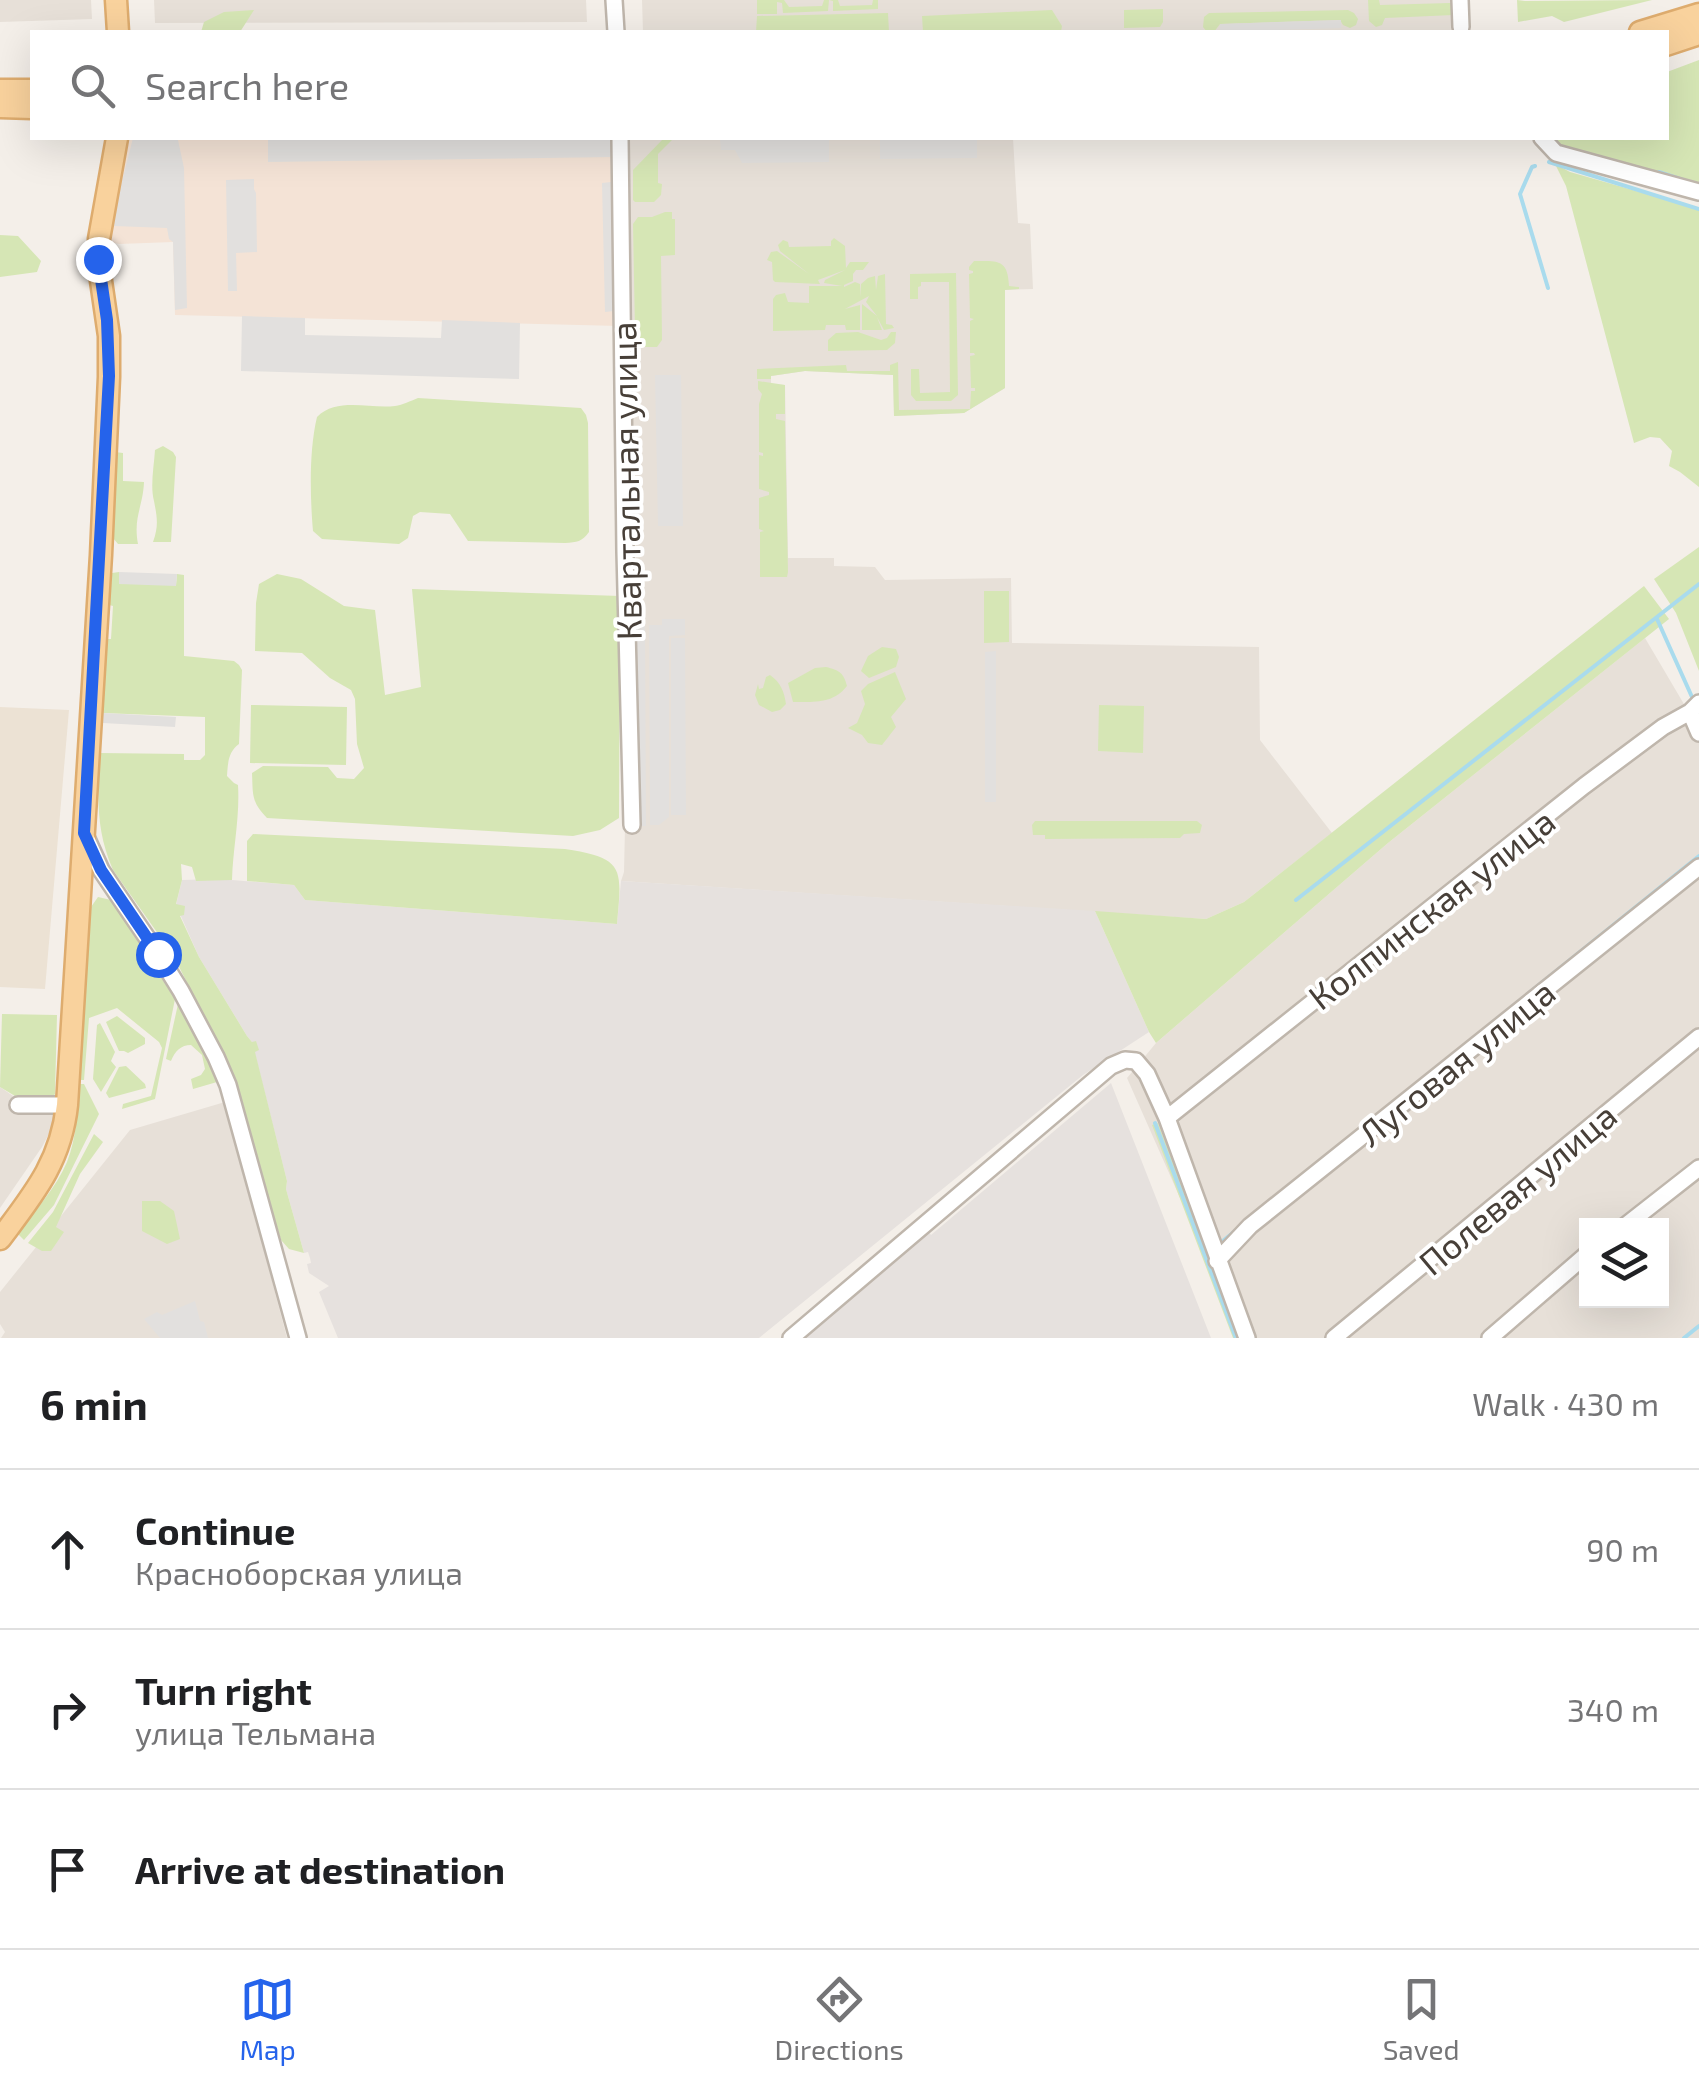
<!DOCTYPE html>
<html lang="en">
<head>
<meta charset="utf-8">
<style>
  :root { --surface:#fff; --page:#f2f2f2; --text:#202124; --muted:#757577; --line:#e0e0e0; --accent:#2563eb }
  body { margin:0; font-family:"Exo 2",sans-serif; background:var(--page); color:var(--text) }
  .controls { position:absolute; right:30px; bottom:30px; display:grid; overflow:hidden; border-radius:0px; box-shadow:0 10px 40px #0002 }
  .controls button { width:90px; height:90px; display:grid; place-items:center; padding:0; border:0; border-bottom:2px solid var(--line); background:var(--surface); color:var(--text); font:50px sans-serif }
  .stop { position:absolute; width:30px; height:30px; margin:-22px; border:8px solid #2563eb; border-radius:50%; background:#fff }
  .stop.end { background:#2563eb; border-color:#fff; box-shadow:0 2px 10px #0008 }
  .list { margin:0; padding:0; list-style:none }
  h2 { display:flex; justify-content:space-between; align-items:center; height:130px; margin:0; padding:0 40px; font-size:42px }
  h2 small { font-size:32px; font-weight:400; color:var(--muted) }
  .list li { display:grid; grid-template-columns:65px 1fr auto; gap:30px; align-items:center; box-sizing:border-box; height:160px; padding:0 40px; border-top:2px solid var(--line) }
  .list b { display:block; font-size:38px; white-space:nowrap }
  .list p { margin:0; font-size:32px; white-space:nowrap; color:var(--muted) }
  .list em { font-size:32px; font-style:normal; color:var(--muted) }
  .icon { flex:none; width:55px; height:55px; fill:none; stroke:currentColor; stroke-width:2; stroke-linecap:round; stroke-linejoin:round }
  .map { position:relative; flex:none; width:1699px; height:1338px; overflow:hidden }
  .search { position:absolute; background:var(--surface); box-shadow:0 10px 40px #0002; left:30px; right:30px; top:30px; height:110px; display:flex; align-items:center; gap:25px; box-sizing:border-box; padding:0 35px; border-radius:0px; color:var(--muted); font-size:38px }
  .sheet { height:610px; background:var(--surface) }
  nav { display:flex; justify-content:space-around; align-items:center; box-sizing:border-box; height:140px; border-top:2px solid var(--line); background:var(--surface); font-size:28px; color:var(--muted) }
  nav a { display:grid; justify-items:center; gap:5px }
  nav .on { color:var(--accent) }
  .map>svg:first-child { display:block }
  .residential { fill:#e7e0d8; fill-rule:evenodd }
  .commercial { fill:#f4e3d6 }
  .industrial { fill:#e6e1de }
  .education { fill:#ece2d4 }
  .green { fill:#d6e6b5 }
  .parking { fill:#e2e0de }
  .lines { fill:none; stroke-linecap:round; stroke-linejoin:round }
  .stream { stroke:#a9dbed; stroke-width:4 }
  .minor-casing { stroke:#bfb6ac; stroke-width:20 }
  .major-casing { stroke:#deac6e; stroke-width:25 }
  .minor { stroke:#fff; stroke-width:15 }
  .major { stroke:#f9d29d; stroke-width:20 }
  .route { stroke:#2563eb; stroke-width:12 }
  .labels { text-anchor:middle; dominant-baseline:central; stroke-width:8; stroke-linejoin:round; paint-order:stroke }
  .street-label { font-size:35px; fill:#473f38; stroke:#fff }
</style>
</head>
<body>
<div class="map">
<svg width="1699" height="1338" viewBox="0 0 1699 1338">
  <rect width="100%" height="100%" fill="#f4efe9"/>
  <!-- residential -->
  <path class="residential" d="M0 0H91L92 19 0 22Z
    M154 0H586L587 22 155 23Z
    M642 0H1465L1467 32H643Z
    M627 138H1013L1018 223 1030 224 1033 289 1005 290V388L964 413 894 416 893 375 805 371 771 376V384L785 385 788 558H834V566L875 567 885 580 1011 578 1012 643 1259 647 1260 740 1332 833 1244 902 1206 919 621 881 624 872 631 562 636 558 628 352Z
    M1645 638 1691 716 1699 710V1338H1242L1127 1078 1156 1043 1388 843ZM1586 1226H1662V1300H1586Z
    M0 1087 13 1096 55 1111 51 1130 42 1147 0 1208Z
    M225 1102 287 1338H1L5 1332 0 1324V1292L130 1130Z"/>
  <!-- commercial -->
  <path class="commercial" d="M130 138H617L620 326 175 315 173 242 119 244 105 241Z"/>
  <!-- industrial -->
  <path class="industrial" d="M220 879 294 885 305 900 617 924 621 881 1095 911 1149 1032 1083 1075 759 1338H338L319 1292 329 1286 309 1273 307 1264 311 1263 310 1258 308 1252 304 1253 286 1189 287 1181 252 1042 247 1036 199 957 176 905 182 880Z
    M1111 1083 1211 1338H795L926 1228 931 1235Z"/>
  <!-- education -->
  <path class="education" d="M0 707 69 710 45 989 0 987Z"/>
  <!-- green -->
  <path class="green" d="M757 0H784L789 7 822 6 824 0H838L840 6 872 5 873 0H878V9L833 11V1L829 0 828 11 783 13 782 3 777 2V14H757Z
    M1368 0H1379L1380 5 1450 3 1453 4 1454 15 1385 18 1382 25 1376 27 1369 21Z
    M1517 0 1525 1 1652 0 1564 22 1552 16 1518 22Z
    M1163 9V22L1160 27 1124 28V10Z
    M254 10 240 32H201L204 22 224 12Z
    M1052 10 1062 26 1061 32H923L922 16Z
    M1348 10 1354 13 1358 19 1356 25 1350 28 1343 25 1340 20 1220 24 1214 32H1207L1203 27 1204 17 1209 13Z
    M888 13 889 32H756L757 16Z
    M1699 60V189L1553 148 1544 138H1666L1667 72Z
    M664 138H674L658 154V183L662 184 661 195 654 202H635L633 200V170Z
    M1555 164 1570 172 1699 209V487L1680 472 1669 466 1672 451 1660 438 1650 437 1634 443 1566 186Z
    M665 212H672V219H675V255L661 256 662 340 657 347H641L635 331 633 224 638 217H652Z
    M0 235 18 236 41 261 37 272 0 277Z
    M834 238 845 246 846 268 850 262H869L863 270H856L853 274V281L844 285V287L855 282 860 284 861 297V284L868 278 875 276 876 290 878 276 885 274 886 324 892 325 894 328 884 330 877 317 882 330H862V304L877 316 866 302 869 296 845 309 860 305V330H846L845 325H826L825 330 773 331V299L776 295 785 293 788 302 809 303V286H842L824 283 825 280 845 270 818 280 820 284 775 282 773 280 772 262 767 260 771 252 777 251 809 274 780 251 778 245 783 240 788 242 789 247 831 246V241Z
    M974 261C998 261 1008 259 1009 286L1019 287V289L1005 290V388L964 413 894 416 893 375 805 371 771 376V379H757V369L846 365 847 371H890V365L898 362 899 410 970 409 971 391H975V388H971L970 356 975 355 974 353H970V321L974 319 970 318 969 274 973 273V271L969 270V267Z
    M956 273 958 395 951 401H916L911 395V369H919L920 393 950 392 949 282H921V286L918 287V299H910V274Z
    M858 332 881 340 887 338 891 332H896L895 343 887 350 828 351V340L836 333Z
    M758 381 785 385V414H776V419L785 421 788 572 787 577H760V532L764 531 759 529V498L769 495V492L759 489V455L763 456V453L759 452V404L762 394 758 389Z
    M418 398 581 408 586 415 588 423 589 532C582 542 577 542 565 543L468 541 450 514 420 512 413 516 408 538 399 544 322 539 313 531C310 497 309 450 317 417 337 397 369 409 395 406 403 405 410 401 418 398Z
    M163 446 173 452 176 457 171 542H153C159 525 157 517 154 501 150 486 154 466 155 450Z
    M115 452 123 453V481L144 482C143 507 133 517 138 544H118L113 538Z
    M1699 547V671L1676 613 1654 579Z
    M119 572V583L176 585 177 574 184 575V656L234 661 239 665 242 670 239 744C228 752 228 763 227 776L234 783 238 785C240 817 233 848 232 880L196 881 192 867 181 864 182 880 176 904 185 906 184 915 180 916 199 957 247 1036 252 1042 256 1041 259 1050 255 1052 287 1181 286 1189 304 1253 289 1249 281 1240 229 1065 173 955 113 870C95 828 98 797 100 753L184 754V760H200L205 755V717L102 713 107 639H111L113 606 109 605 112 573Z
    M277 574 301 579 344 606 375 610 385 695 421 687 412 589 620 596 619 818 600 830 573 836 267 818C251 802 253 794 252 773L263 766 328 767 337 778 354 779 364 768 357 744 355 699 351 690 330 678 302 653 255 651 256 603 259 584Z
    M1644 586 1669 619 1388 843 1156 1043 1149 1032 1095 911 1206 919 1244 902Z
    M984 591H1009V642L984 643Z
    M882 647 896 649 899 657 896 667 869 678 861 671 868 656Z
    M826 667C839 670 844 673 847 686 833 704 814 702 793 702L788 683 815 668Z
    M895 672 906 699 891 717 896 727 882 745 868 743 862 735 848 728 857 723 865 704 861 691 868 684Z
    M770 675C781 683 784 691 786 704L780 710 772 712 759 705 755 695 758 684 759 689 763 688 766 677Z
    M251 705 347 707 346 765 250 763Z
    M1099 705 1144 706 1143 753 1098 751Z
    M1035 821H1197L1202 825 1200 833 1184 834 1180 838 1045 839V835H1033L1032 825Z
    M253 834 565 849C625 858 622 868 617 924L305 900 294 885 247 881V841Z
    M98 897 111 900 175 999 155 1099 122 1109 123 1104 151 1096 162 1048 159 1042 117 1008 89 1018 84 1080H80L91 907Z
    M178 1004 211 1064 217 1082 193 1089 191 1079 201 1075 205 1069 202 1055 191 1045C181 1045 175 1051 171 1061L166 1059Z
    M2 1014 57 1015 55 1094 50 1100 20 1099 0 1087Z
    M117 1016 145 1038V1044L128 1053 124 1051H119L106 1022Z
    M100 1023 115 1052 111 1061 116 1067 101 1092 93 1079 97 1025Z
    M126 1066 145 1084 146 1088 109 1098 106 1093 119 1067Z
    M80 1084H84L99 1114 54 1205 24 1240 17 1233C35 1211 56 1188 67 1162 77 1137 77 1110 80 1084Z
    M1158 1123 1240 1338H1233L1152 1125Z
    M94 1134 103 1142 80 1174 56 1227 64 1232 51 1251H42L28 1243 53 1212Z
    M142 1201H160L174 1211 180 1239 167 1244 142 1231Z"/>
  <!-- parking -->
  <path class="parking" d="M1341 20V28L1220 32V24Z
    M133 138H181L178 140 184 168 187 308 175 310 173 242 169 239 167 228 114 226 119 193Z
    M268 138H613V157L268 162Z
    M720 138H829V162L742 163 735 150H721Z
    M880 138H977V158L880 159Z
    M254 179V189L256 193 257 252 236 253 237 291H228L226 180Z
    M611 182 614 311 605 312 602 183Z
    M242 316 305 318V335L441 338 442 320 520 323 519 379 241 371Z
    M655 375H681L683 526H658Z
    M119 572 177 574 176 586 119 584Z
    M662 619H685V635L669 636V817L659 825H650L649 625H662Z
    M637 626H645L646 826H638Z
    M671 638H685L686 815H671Z
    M996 651V802H985V652Z
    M103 713 176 717 175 727 103 723Z
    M195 1301 200 1321 204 1322 208 1338H160L144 1319 157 1312 162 1315Z"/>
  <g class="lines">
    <!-- stream -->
    <path class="stream" d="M1549 162 1699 209
      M1535 166 1532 167 1520 194 1548 288
      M1659 172 1683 180
      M1657 619 1692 697
      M1296 900 1699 584
      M1492 1023 1699 856
      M1155 1123 1236 1338
      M1224 1240 1240 1227
      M1684 1338 1699 1326"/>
    <defs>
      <path id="minor" d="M614 0 616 32
        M1460 0 1461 27
        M620 138 625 552 632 825
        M1542 138 1556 153 1699 192
        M1690 712 1699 733
        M86 837 101 870 158 954 181 991 216 1057 228 1085 298 1338
        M18 1105H67
        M1167 1118 1584 786 1663 727 1690 712 1699 703
        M1625 1226 1699 1168
        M1217 1261 1250 1226 1699 867
        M791 1338 1111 1066 1125 1060 1136 1061 1147 1074 1167 1118 1247 1338
        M1334 1338 1699 1037
        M1490 1338 1586 1255"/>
      <path id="major" d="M116 0 118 32
        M1640 32 1699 14
        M1666 45 1699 34
        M0 90H32
        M0 107 32 108
        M0 1239C33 1195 61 1162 67 1105L101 555 109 377V336L100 274 99 239 117 138"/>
    </defs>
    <!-- minor casing -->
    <use href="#minor" class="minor-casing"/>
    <!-- major casing -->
    <use href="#major" class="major-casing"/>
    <!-- minor -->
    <use href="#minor" class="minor"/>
    <!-- major -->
    <use href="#major" class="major"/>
  </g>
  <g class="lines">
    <!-- route -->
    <path class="route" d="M98 259 107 320 109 376 84 833 101 870 158 954"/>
  </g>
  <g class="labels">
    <!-- street labels -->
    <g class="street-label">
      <text transform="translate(625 481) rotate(-91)">Квартальная улица</text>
      <text transform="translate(1431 908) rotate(-38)">Колпинская улица</text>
      <text transform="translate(1456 1062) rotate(-39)">Луговая улица</text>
      <text transform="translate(1517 1188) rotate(-40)">Полевая улица</text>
    </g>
  </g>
</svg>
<div class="controls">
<button><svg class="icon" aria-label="layers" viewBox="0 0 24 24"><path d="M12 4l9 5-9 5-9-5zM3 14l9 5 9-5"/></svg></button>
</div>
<div class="stop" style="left:158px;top:954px"></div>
<div class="stop end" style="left:98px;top:259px"></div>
<div class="search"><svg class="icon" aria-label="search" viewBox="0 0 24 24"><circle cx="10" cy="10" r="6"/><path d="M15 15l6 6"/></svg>Search here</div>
</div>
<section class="sheet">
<h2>6 min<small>Walk · 430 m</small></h2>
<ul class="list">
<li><svg class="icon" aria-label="ahead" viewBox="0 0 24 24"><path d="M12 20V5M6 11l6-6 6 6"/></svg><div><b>Continue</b><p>Красноборская улица</p></div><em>90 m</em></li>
<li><svg class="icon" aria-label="right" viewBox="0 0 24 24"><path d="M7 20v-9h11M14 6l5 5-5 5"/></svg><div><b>Turn right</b><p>улица Тельмана</p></div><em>340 m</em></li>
<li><svg class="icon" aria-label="arrive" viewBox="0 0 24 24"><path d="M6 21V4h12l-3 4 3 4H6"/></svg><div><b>Arrive at destination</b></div></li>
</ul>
</section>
<nav>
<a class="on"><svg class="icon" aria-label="map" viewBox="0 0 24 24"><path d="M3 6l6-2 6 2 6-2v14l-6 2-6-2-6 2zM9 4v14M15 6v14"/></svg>Map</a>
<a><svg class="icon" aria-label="directions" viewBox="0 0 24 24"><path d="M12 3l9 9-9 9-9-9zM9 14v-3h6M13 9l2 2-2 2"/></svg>Directions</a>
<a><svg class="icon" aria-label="saved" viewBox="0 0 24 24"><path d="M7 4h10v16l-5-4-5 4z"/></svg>Saved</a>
</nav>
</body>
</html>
